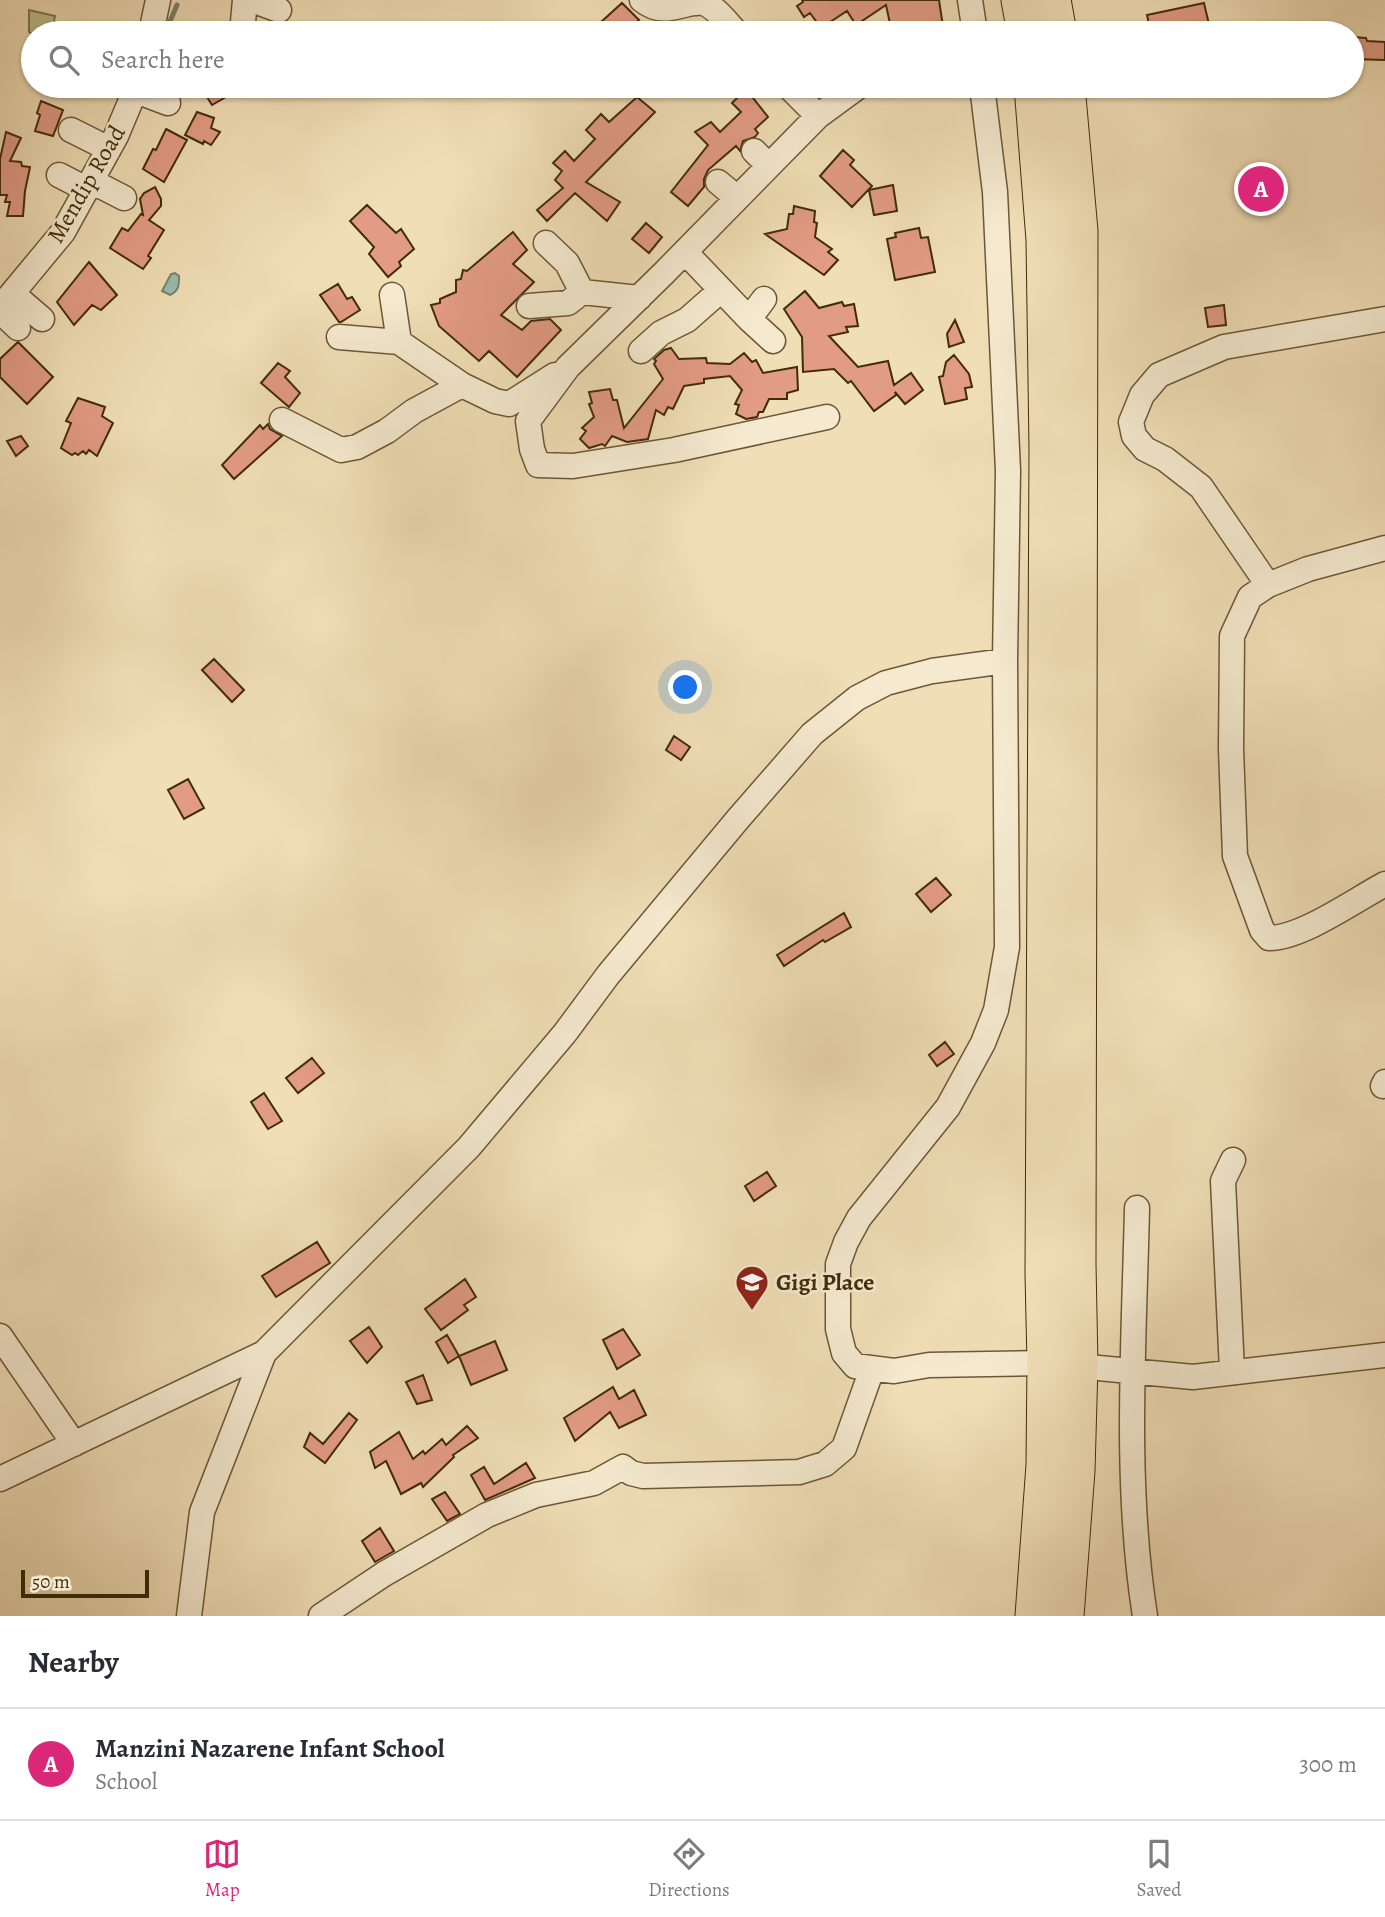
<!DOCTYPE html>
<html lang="en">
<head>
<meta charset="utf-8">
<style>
  :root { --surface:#fff; --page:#f2f2f3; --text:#2b2b33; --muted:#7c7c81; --line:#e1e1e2; --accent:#db2777 }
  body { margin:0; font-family:Alegreya,serif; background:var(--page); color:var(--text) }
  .scale { position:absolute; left:21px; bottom:18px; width:128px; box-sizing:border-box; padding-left:7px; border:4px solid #412c0a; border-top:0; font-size:19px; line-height:24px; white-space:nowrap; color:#412c0a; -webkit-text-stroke:5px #f5ead0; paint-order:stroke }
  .you { position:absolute; left:686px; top:688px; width:24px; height:24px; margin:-18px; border:5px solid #fff; border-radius:50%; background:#1a73e8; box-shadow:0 0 0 10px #1a73e833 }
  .badge { display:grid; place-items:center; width:46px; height:46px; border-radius:50%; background:var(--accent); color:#fff; font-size:23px; font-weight:700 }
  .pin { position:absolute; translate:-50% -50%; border:4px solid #fff; box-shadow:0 2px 7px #0006 }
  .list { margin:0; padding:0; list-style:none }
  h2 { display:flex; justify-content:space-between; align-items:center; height:91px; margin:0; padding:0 28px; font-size:30px }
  h2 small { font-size:23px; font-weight:400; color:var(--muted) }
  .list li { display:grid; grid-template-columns:46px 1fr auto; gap:21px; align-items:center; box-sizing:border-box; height:112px; padding:0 28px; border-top:2px solid var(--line) }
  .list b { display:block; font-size:26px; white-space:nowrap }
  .list p { margin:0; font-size:23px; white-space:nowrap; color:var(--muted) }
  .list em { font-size:23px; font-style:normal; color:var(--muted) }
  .icon { flex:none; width:38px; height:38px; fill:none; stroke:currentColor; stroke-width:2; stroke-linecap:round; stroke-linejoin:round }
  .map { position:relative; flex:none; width:1385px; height:1616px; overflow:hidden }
  .search { position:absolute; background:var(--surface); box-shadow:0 2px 5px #0004; left:21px; right:21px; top:21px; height:77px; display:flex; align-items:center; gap:18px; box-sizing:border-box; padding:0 24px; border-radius:38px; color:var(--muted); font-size:26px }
  .sheet { height:203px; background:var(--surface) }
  nav { display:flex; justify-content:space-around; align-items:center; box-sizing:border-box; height:98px; border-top:2px solid var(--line); background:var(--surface); font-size:19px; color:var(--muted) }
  nav a { display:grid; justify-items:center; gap:4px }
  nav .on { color:var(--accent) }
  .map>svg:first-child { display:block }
  .green { fill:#bcc18c; stroke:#7e764b; stroke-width:2 }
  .water { fill:#9abcae; stroke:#76826c; stroke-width:2 }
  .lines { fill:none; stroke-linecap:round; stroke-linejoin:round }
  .stream { stroke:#76826c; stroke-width:5 }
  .building { fill:#e29b84; stroke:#412c0a; stroke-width:2 }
  .minor-casing { stroke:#6d5835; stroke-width:27 }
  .highway-casing { stroke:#412c0a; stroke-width:39 }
  .minor { stroke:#f5ead0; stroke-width:24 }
  .highway { stroke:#f0deb6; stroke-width:37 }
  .labels { text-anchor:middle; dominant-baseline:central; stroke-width:5; stroke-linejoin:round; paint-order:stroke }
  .street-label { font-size:24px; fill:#412c0a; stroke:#f5ead0 }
  .poi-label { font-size:24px; font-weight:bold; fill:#412c0a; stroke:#f5ead0; text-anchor:start }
</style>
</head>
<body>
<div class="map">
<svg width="1385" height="1616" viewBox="0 0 1385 1616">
  <rect width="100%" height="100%" fill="#f0deb6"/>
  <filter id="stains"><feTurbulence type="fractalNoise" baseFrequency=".00286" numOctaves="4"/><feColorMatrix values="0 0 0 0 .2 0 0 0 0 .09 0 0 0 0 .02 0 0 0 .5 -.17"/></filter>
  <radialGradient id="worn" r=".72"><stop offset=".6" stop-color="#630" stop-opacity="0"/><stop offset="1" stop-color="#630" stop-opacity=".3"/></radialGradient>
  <!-- green -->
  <path class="green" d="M29 10 55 16 52 33 33 34 29 32Z"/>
  <!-- water -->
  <path class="water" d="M175 273 179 276C179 285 179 291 170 295L162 291 171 274Z"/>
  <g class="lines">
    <!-- stream -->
    <path class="stream" d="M165 33 177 5"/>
  </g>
  <!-- building -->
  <path class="building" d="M802 0H939L944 33H892L886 5 856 25 847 11 821 28 810 13 804 17 797 6 803 2Z
    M622 3 639 20 623 33H589Z
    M1204 3 1211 33H1151L1147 15Z
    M1352 37 1366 38 1367 41 1385 42V60L1352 59Z
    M200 86H245L212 105Z
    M746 89 768 117 755 129 758 133 755 137 743 141 740 151 736 146 708 170 704 179V187L688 206 671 192 708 145 695 132 711 122 720 132 741 112 732 103Z
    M637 97 655 112 586 182 620 202 607 221 575 193 547 221 537 210 563 188 555 180 562 171 553 163 565 151 574 161 595 139 586 130 601 114 609 122Z
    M41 101 63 110 53 136 35 131 40 115 37 113Z
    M197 112 214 118 211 128 220 132 211 145 204 141 203 144 185 135Z
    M166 129 187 140 164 182 143 169 153 149 156 150Z
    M6 132 21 138 10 161 21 162 22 166 30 167 25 191 23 216H7L10 202H5L7 195H0V159Z
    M843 150 854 160 850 165 872 186 852 207 820 176Z
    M893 185 897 211 874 215 869 190Z
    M155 187 161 199V206L149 220 164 230 148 256 151 258 143 269 110 248 122 228 128 231 141 214 143 215 140 199 144 193Z
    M367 205 396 233 401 229 414 249 399 262 401 266 388 277 369 254 374 247 350 221Z
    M794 206 815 211 814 222 817 223 815 237 832 249 828 252 838 260 824 275 765 234 787 229 789 214H793Z
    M646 223 662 237 649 253 632 239Z
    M919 228 921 238 928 237 935 272 895 280 887 239 896 237 895 233Z
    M513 232 527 250 513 264 534 282 501 315 522 330 531 321 550 319 561 330 517 377 489 351 479 361 439 326 431 305 440 303V299L456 292V280L461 279 463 270 467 271Z
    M89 262 117 295 101 310 92 305 74 325 57 302Z
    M338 284 347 299 352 297 360 310 341 322H339L320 295Z
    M805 291 819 308 842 302 844 306 854 304 858 326 846 327 848 332 829 336 858 367 888 361 894 385 911 373 923 390 905 404 895 392 896 395 874 411 851 381 848 383 834 369 803 372 802 337 784 309Z
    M1224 305 1226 325 1208 327 1205 308Z
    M955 320 964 342 949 347 947 334Z
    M18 342 53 377 27 404 0 377V359Z
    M671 348 679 359 706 358 707 363 730 364 744 353 752 362 756 360 763 373 797 367 798 390 787 393V399H769L763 412H759L757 417 746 419 736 414 739 405 735 404 742 390 730 376 704 379V383L684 386 673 409 668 407 664 415 656 410 648 439 627 442 612 436 605 446 602 444 589 448 580 439 586 431 582 428 594 417 589 404 592 403 589 392 610 389 613 400H617L624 428 663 379 654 364 656 361 654 359 664 350Z
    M954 355 969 374 972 387 965 388 967 399 945 404 939 377 943 376 946 362Z
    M278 363 290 371 285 377 300 393 289 407 261 383Z
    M78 398 105 407 102 416 113 423 97 456 89 450 86 454 83 451 78 455 75 453 72 455 61 448 71 423 66 421Z
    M268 424 270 429 282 436 234 479 222 465 260 425 263 429Z
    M21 436 28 446 16 456 7 441Z
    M214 659 244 690 232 702 202 670Z
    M674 736 690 747 681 760 666 750Z
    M188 779 204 808 184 819 168 790Z
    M936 878 951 895 931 912 916 894Z
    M844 913 851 927 825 942 823 940 784 966 777 955Z
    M945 1042 954 1054 937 1066 929 1055Z
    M312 1058 324 1073 298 1093 286 1078Z
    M264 1093 282 1121 268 1129 251 1102Z
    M767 1172 776 1186 754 1201 745 1186Z
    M317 1242 330 1263 276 1297 262 1276Z
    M465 1279 476 1297 464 1305 468 1310 441 1330 425 1309Z
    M369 1327 382 1347 367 1363 350 1341Z
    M623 1329 640 1355 617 1369 603 1340Z
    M447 1335 459 1356 448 1363 436 1342Z
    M495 1341 507 1370 471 1385 459 1356Z
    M423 1375 432 1400 417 1404 406 1382Z
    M613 1387 619 1399 634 1390 646 1415 619 1428 610 1412 575 1441 564 1418Z
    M349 1413 357 1420 325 1463 304 1447 310 1433 323 1444Z
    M467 1426 478 1438 453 1455 454 1457 423 1487 421 1483 401 1494 386 1461 375 1468 370 1452 399 1432 413 1459 423 1451 425 1454 442 1439 446 1445Z
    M526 1463 535 1478 485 1500 471 1475 484 1467 494 1484Z
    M445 1492 460 1514 447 1521 432 1499Z
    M380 1528 394 1551 375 1562 362 1541Z"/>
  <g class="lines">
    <defs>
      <path id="minor" d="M259 0 260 3 279 10
        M642 0C666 19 683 0 703 3 715 6 728 24 737 33
        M970 0 975 33
        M151 33 158 0
        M242 33 245 0
        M123 86 168 103
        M788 86 818 116
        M982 86 995 192 1008 471 1005 661 1007 947 996 1010 983 1043 948 1107 859 1218 846 1242 838 1264V1329L844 1353 855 1366 894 1371 929 1365 1046 1363 1193 1377 1385 1355
        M71 130 109 149
        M754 151 769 166
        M59 175 86 189
        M91 181 124 198
        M718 182 737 198
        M546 243 567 263 582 292
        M685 252 749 319 773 341
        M13 294 42 319
        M392 295 399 342
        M529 306 568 303 582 292 639 298
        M0 308 63 232 116 136 137 86
        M0 311 18 328
        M749 319 764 299
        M339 337 399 342 462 385
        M641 351 661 333 687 320 721 290
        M827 417 674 450 573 466 538 465 532 449 528 421 568 367 664 273 818 116 859 86
        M282 420 341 450 357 447 387 431 414 411 462 385 495 401 509 404 555 375
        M1385 548 1308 569 1268 585 1250 597 1232 636 1231 749 1235 856 1262 930 1269 938C1302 938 1355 900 1385 884
        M1268 585 1201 487 1165 459 1145 449 1134 436 1131 422 1142 395 1159 375 1224 347 1385 319
        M1383 1086 1385 1082
        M1137 1208C1134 1344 1124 1482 1145 1616
        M0 1336 74 1444
        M1232 1371 1223 1181 1233 1160
        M0 1479 264 1353 469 1147 565 1033 608 975 738 819 812 734 857 698 886 683 932 671 1005 661
        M189 1616 202 1512 264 1353
        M321 1616 384 1574 487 1515 536 1495 594 1483 623 1467 631 1473 643 1476 799 1472 825 1464 844 1448 872 1369"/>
      <path id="highway" d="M1020 0 1026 33
        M1052 0 1058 33
        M1033 86 1045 240 1048 449 1044 1274 1046 1363 1045 1465 1034 1616
        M1065 1616 1076 1471 1079 1365 1077 1264 1079 231 1066 86"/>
    </defs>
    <!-- minor casing -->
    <use href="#minor" class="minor-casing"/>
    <!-- highway casing -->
    <use href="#highway" class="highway-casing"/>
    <!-- minor -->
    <use href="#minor" class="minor"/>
    <!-- highway -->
    <use href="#highway" class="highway"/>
  </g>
  <!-- icons -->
  <defs>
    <symbol id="school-pin" viewBox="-11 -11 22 30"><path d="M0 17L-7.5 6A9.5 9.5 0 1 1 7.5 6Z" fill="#8f2418" stroke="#f5ead0"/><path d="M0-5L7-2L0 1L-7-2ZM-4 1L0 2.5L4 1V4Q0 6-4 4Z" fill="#fff"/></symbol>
  </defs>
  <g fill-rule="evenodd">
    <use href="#school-pin" x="733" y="1263" width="38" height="52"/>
  </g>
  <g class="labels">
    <!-- street labels -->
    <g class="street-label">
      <text transform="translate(86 184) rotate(-60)">Mendip Road</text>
    </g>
    <!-- poi labels -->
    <g class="poi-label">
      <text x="776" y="1282">Gigi Place</text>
    </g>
  </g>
  <rect width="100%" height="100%" filter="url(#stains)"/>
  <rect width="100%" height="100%" fill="url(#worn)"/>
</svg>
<div class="scale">50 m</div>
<div class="you"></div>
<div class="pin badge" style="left:1261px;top:189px">A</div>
<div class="search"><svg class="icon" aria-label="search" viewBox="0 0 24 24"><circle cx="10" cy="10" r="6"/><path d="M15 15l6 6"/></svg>Search here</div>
</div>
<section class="sheet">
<h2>Nearby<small></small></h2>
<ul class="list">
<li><span class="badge">A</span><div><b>Manzini Nazarene Infant School</b><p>School</p></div><em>300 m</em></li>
</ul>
</section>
<nav>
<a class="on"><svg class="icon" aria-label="map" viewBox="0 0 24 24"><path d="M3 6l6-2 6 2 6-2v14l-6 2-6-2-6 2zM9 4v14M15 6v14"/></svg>Map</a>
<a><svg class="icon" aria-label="directions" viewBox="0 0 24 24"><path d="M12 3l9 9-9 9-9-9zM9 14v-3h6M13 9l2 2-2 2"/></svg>Directions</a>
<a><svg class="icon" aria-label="saved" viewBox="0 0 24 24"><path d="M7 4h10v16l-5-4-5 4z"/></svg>Saved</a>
</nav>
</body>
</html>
